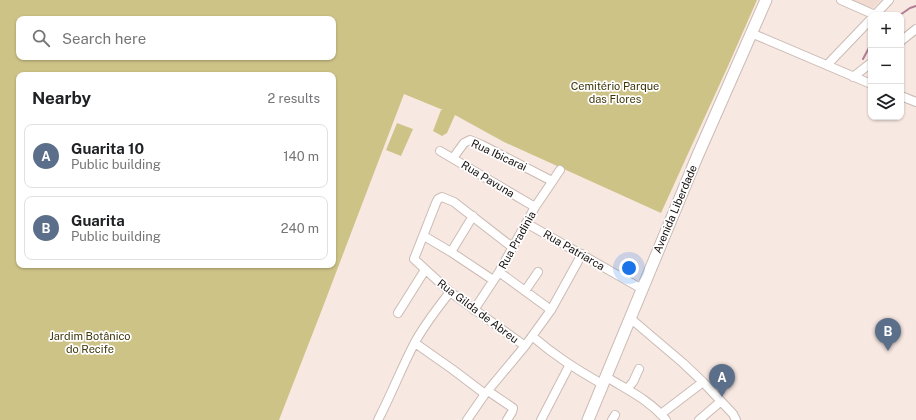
<!DOCTYPE html>
<html lang="en">
<head>
<meta charset="utf-8">
<style>
  :root { --surface:#fff; --page:#f6f6f6; --text:#202124; --muted:#757577; --line:#e0e0e0; --accent:#196258 }
  body { margin:0; font-family:"Public Sans",sans-serif; background:var(--page); color:var(--text) }
  .controls { position:absolute; right:12px; top:12px; display:grid; overflow:hidden; border-radius:8px; box-shadow:0 1px 3px #0004 }
  .controls button { width:36px; height:36px; display:grid; place-items:center; padding:0; border:0; border-bottom:1px solid var(--line); background:var(--surface); color:var(--text); font:20px sans-serif }
  .you { position:absolute; left:629px; top:268px; width:14px; height:14px; margin:-10px; border:3px solid #fff; border-radius:50%; background:#1a73e8; box-shadow:0 0 0 6px #1a73e833 }
  .badge { display:grid; place-items:center; width:26px; height:26px; border-radius:50%; background:var(--accent); color:#fff; font-size:13px; font-weight:700 }
  .pin { position:absolute; translate:-50% -33px; filter:drop-shadow(0 1px 2px #0008) }
  .pin::after { content:''; position:absolute; top:21px; width:14px; height:12px; background:inherit; clip-path:polygon(0 0,100% 0,50% 100%) }
  .list { margin:0; padding:0; list-style:none }
  h2 { display:flex; justify-content:space-between; align-items:center; height:52px; margin:0; padding:0 16px; font-size:17px }
  h2 small { font-size:13px; font-weight:400; color:var(--muted) }
  .list li { display:grid; grid-template-columns:26px 1fr auto; gap:12px; align-items:center; box-sizing:border-box; height:64px; margin:0 8px 8px; padding:0 8px; border:1px solid var(--line); border-radius:8px }
  .list b { display:block; font-size:15px; white-space:nowrap }
  .list p { margin:0; font-size:13px; white-space:nowrap; color:var(--muted) }
  .list em { font-size:13px; font-style:normal; color:var(--muted) }
  .icon { flex:none; width:22px; height:22px; fill:none; stroke:currentColor; stroke-width:2; stroke-linecap:round; stroke-linejoin:round }
  .map { position:relative; flex:none; width:916px; height:420px; overflow:hidden }
  .search { position:absolute; background:var(--surface); box-shadow:0 1px 3px #0004; left:16px; top:16px; width:320px; height:44px; display:flex; align-items:center; gap:10px; box-sizing:border-box; padding:0 14px; border-radius:8px; color:var(--muted); font-size:15px }
  .panel { position:absolute; background:var(--surface); box-shadow:0 1px 3px #0004; left:16px; top:72px; width:320px; height:196px; border-radius:8px }
  .map>svg:first-child { display:block }
  .built { fill:#f2dbd1 }
  .green { fill:#cec386; fill-rule:evenodd }
  .lines { fill:none; stroke-linecap:round; stroke-linejoin:round }
  .stream { stroke:#b27c95; stroke-width:2 }
  .minor-casing { stroke:#cabbb4; stroke-width:10 }
  .secondary-casing { stroke:#cabbb4; stroke-width:13 }
  .minor { stroke:#fff; stroke-width:8 }
  .secondary { stroke:#fff; stroke-width:11 }
  .labels { text-anchor:middle; dominant-baseline:central; stroke-width:3.5; stroke-linejoin:round; paint-order:stroke }
  .park-label { font-size:11px; fill:#3d3508; stroke:#fff }
  .street-label { font-size:11px; fill:#120d0b; stroke:#fff }
</style>
</head>
<body>
<div class="map">
<svg width="916" height="420" viewBox="0 0 916 420">
  <rect width="100%" height="100%" fill="#f8e8e2"/>
  <!-- built -->
  <path class="built" d="M848 0H881L871 10Z"/>
  <!-- green -->
  <path class="green" d="M0 0H757L728 66 661 213 504 142 455 115 447 133 442 136 433 131 441 110H443L404 94 321 312 279 420H0ZM19 19H333V57H19ZM19 75H333V265H19Z
    M397 123 413 129 401 156 386 150Z"/>
  <g class="lines">
    <!-- stream -->
    <path class="stream" d="M900 15 910 8 916 6
      M863 59 871 44"/>
    <defs>
      <path id="minor" d="M841 0 875 15
        M875 15 889 0
        M751 33 871 84
        M901 41 916 29
        M827 65 871 19
        M853 77 871 63
        M901 96 916 102
        M440 151 535 207
        M453 158 464 143 470 140 482 145 552 181
        M526 223 642 289
        M424 236 451 252 493 280
        M512 247 454 202 442 197 438 199 436 203 414 259 450 292 525 346
        M451 252 473 216
        M499 272 551 310
        M525 291 538 272
        M474 310 499 272 535 207 560 170
        M398 313 425 270
        M630 318 683 363 703 382 733 414 736 420
        M532 336C555 356 576 369 602 384
        M415 343 452 369 485 394
        M605 376C627 390 650 400 666 420
        M627 389 633 382 639 369
        M488 391 513 408 512 412 507 420
        M661 414 703 382
        M378 420C391 395 401 369 414 344 424 325 437 309 450 292
        M467 420 485 394 525 346 551 310 582 254
        M541 420 569 366
        M612 420 615 415
        M699 420 720 402"/>
      <path id="secondary" d="M588 420 697 157 766 0"/>
    </defs>
    <!-- minor casing -->
    <use href="#minor" class="minor-casing"/>
    <!-- secondary casing -->
    <use href="#secondary" class="secondary-casing"/>
    <!-- minor -->
    <use href="#minor" class="minor"/>
    <!-- secondary -->
    <use href="#secondary" class="secondary"/>
  </g>
  <g class="labels">
    <!-- park labels -->
    <g class="park-label">
      <text x="615" y="86">Cemitério Parque<tspan x="615" dy="13">das Flores</tspan></text>
      <text x="90" y="336">Jardim Botânico<tspan x="90" dy="13">do Recife</tspan></text>
    </g>
    <!-- street labels -->
    <g class="street-label">
      <text transform="translate(499 155) rotate(25)">Rua Ibicarai</text>
      <text transform="translate(488 179) rotate(31)">Rua Pavuna</text>
      <text transform="translate(675 209) rotate(-67)">Avenida Liberdade</text>
      <text transform="translate(517 240) rotate(-61)">Rua Pradinia</text>
      <text transform="translate(574 250) rotate(30)">Rua Patriarca</text>
      <text transform="translate(478 311) rotate(37)">Rua Gilda de Abreu</text>
    </g>
  </g>
</svg>
<div class="controls">
<button>+</button>
<button>−</button>
<button><svg class="icon" aria-label="layers" viewBox="0 0 24 24"><path d="M12 4l9 5-9 5-9-5zM3 14l9 5 9-5"/></svg></button>
</div>
<div class="you"></div>
<div class="pin badge" style="left:722px;top:397px;background:#5c6f8a">A</div>
<div class="pin badge" style="left:888px;top:351px;background:#5c6f8a">B</div>
<div class="search"><svg class="icon" aria-label="search" viewBox="0 0 24 24"><circle cx="10" cy="10" r="6"/><path d="M15 15l6 6"/></svg>Search here</div>
<section class="panel">
<h2>Nearby<small>2 results</small></h2>
<ul class="list">
<li><span class="badge" style="background:#5c6f8a">A</span><div><b>Guarita 10</b><p>Public building</p></div><em>140 m</em></li>
<li><span class="badge" style="background:#5c6f8a">B</span><div><b>Guarita</b><p>Public building</p></div><em>240 m</em></li>
</ul>
</section>
</div>
</body>
</html>
